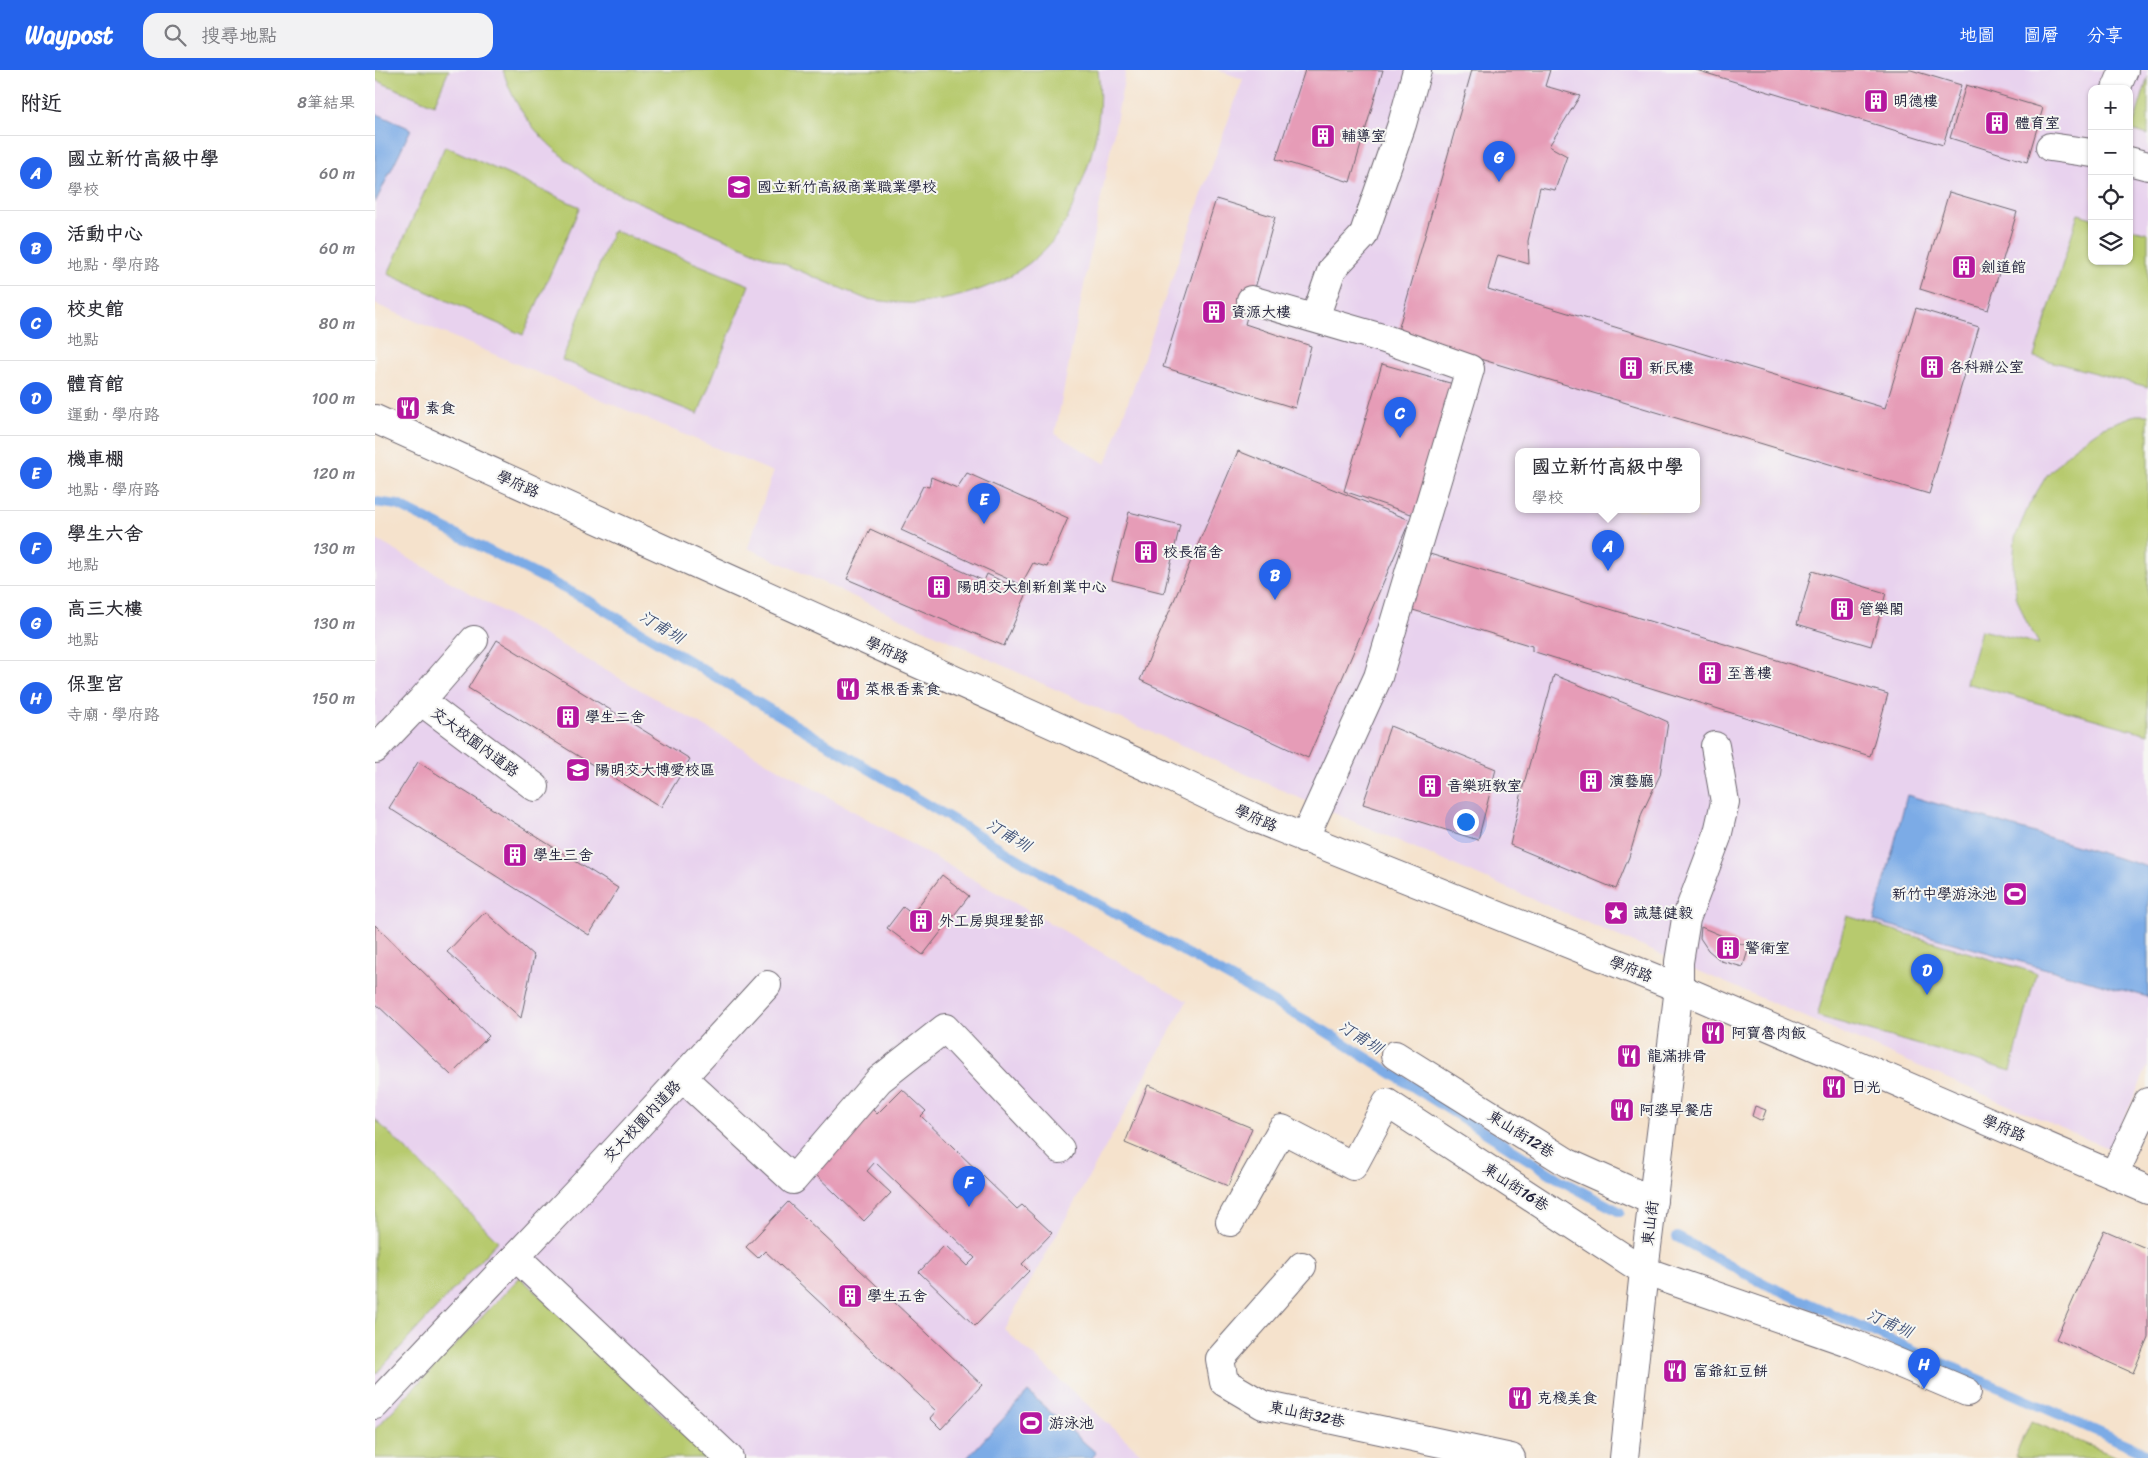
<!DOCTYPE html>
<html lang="zh-TW">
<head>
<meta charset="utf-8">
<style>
  :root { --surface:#fff; --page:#f2f2f3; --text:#2b2b33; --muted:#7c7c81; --line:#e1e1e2; --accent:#2563eb }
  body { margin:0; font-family:Sriracha,"LXGW WenKai TC",sans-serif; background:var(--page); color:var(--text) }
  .controls { position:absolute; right:15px; top:15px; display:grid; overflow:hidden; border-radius:10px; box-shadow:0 1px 4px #0004 }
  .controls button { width:45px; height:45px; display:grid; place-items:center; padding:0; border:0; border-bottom:1px solid var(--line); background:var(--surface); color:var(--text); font:25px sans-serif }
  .you { position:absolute; left:1090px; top:751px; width:18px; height:18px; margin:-12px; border:4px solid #fff; border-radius:50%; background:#1a73e8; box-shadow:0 0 0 8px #1a73e833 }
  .badge { display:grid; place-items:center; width:32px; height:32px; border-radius:50%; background:var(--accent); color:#fff; font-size:16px; font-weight:700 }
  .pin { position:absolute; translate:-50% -41px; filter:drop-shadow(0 1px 2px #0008) }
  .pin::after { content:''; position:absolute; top:26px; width:18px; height:15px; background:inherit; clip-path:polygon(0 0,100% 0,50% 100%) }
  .popup { position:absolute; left:1140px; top:378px; width:185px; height:65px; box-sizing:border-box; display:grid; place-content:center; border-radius:10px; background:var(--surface); filter:drop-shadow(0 1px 4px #0005); font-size:16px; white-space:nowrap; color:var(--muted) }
  .popup b { font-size:19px; color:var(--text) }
  .popup::after { content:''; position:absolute; left:50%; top:100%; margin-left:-10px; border:10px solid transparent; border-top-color:var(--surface) }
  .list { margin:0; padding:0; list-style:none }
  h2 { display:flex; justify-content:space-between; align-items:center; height:65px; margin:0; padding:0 20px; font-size:21px }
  h2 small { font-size:16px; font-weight:400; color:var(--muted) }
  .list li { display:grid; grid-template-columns:32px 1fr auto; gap:15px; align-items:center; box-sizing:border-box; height:75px; padding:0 20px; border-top:1px solid var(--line) }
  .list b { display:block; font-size:19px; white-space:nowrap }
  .list p { margin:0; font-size:16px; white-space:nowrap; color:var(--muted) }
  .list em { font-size:16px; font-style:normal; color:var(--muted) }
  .icon { flex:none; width:28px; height:28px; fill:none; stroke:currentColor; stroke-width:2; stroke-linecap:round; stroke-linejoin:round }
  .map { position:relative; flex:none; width:1773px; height:1388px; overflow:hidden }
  header { display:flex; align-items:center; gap:30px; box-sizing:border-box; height:70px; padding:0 25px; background:var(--accent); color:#fff }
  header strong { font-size:24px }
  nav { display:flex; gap:28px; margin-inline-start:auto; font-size:18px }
  .search { width:350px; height:45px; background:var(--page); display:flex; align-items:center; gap:12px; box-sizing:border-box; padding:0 18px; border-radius:15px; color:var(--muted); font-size:19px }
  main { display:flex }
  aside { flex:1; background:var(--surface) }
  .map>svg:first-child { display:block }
  .built { fill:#e8d2ee; fill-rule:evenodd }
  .green { fill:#b7ca6e; stroke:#6c7654 }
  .water { fill:#7babe6; stroke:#4e6690 }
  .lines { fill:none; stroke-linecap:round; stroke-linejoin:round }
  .stream { stroke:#7babe6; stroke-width:10 }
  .building { fill:#e69cb7 }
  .minor-casing { stroke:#6c656e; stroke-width:30 }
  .minor { stroke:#fff; stroke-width:28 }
  .labels { text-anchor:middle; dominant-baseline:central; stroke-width:4; stroke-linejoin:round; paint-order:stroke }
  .poi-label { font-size:15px; fill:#22223b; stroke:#f6f6f2; text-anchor:start }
  .street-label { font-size:15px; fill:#22223b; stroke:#f6f6f2 }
  .water-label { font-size:16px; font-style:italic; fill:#415277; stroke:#f6f6f2 }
</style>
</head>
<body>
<header>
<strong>Waypost</strong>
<div class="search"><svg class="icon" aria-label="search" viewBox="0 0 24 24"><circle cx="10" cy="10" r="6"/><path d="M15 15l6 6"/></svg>搜尋地點</div>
<nav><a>地圖</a><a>圖層</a><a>分享</a></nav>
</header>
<main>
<aside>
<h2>附近<small>8筆結果</small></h2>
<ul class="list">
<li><span class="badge">A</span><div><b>國立新竹高級中學</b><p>學校</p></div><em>60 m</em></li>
<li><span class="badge">B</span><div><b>活動中心</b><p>地點 · 學府路</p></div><em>60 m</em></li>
<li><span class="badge">C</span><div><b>校史館</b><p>地點</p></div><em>80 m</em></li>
<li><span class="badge">D</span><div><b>體育館</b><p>運動 · 學府路</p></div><em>100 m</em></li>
<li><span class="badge">E</span><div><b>機車棚</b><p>地點 · 學府路</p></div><em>120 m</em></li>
<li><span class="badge">F</span><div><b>學生六舍</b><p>地點</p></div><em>130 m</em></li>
<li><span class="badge">G</span><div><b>高三大樓</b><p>地點</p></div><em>130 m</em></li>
<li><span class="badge">H</span><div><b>保聖宮</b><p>寺廟 · 學府路</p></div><em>150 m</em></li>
</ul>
</aside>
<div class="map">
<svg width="1773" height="1388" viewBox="0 0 1773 1388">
  <rect width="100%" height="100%" fill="#f6f6f2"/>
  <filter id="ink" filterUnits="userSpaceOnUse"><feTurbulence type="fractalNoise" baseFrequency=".02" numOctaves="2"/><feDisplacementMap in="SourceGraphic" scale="10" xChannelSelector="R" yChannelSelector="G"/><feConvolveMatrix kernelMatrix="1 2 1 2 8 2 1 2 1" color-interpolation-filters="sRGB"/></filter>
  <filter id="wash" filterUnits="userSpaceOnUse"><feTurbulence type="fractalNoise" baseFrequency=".0096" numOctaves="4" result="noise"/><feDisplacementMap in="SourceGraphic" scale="20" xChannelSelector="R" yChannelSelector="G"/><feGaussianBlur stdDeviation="1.12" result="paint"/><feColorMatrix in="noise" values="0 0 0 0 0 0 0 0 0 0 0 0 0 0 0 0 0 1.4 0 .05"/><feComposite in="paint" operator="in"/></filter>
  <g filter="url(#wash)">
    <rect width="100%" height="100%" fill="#f5e2cc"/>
    <!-- built -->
    <path class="built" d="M0 0H751L680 364 731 394 868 9 842 0H1773V996L1735 1079 929 730 655 608 373 478 398 402 0 234ZM1717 19H1754V191H1717ZM1144 382H1322V440H1144Z
      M0 469 812 931 629 1259 771 1388H0Z"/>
    <!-- green -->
    <path class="green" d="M0 0H74L59 35 0 10Z
      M128 0H723C728 39 721 76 707 112 702 126 697 141 689 154 661 204 598 228 544 233 527 234 508 231 491 229L226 116C182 84 144 55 128 0Z
      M1773 7V65L1757 60Z
      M70 76 205 137 148 265 13 204Z
      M1703 144 1717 148V191H1754V158L1773 163V317L1659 287Z
      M238 160 374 215 323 344 187 290Z
      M1761 345H1773V664L1591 613 1606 560 1664 574 1650 549 1641 526 1638 498 1640 468 1654 435 1672 405 1698 378 1728 357Z
      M1472 846 1661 903 1636 1001 1442 946Z
      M0 1049 123 1171 0 1305Z
      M145 1207 333 1388H0V1359Z
      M1656 1351 1744 1388H1645L1640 1386Z"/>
    <!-- water -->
    <path class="water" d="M0 43 36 59 0 133Z
      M1532 725 1773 797V927L1499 851Z
      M653 1322 721 1383 717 1388H592Z"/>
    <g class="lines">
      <!-- stream -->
      <path class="stream" d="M0 432 23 435 216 532 650 793 948 960 1187 1111 1245 1142
        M1302 1167 1390 1214 1773 1384"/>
    </g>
    <g id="blocks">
      <!-- building -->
      <path class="building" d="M930 0H1008L975 112 901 89Z
        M1097 0H1175L1170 16 1205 26 1174 76 1192 86 1180 120 1165 117 1153 171 1154 194 1123 185 1113 219 1510 338 1541 238 1604 257 1554 424 1022 264Z
        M1321 0H1536L1586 15 1568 75Z
        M1591 15 1668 38 1652 92 1575 68Z
        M1574 122 1642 142 1613 240 1545 219Z
        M841 129 900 147 870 254 936 276 920 338 788 297Z
        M1007 294 1082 315 1042 446 969 421Z
        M863 381 1035 450 933 688 765 610Z
        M592 403 693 448 672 497 658 493 646 515 526 460 548 416 554 417 556 407 582 418Z
        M754 442 805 455 789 523 737 510Z
        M495 459 609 511 612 504 652 523 629 576 472 509Z
        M1045 481 1513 624 1495 686 1157 581V576L1028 537Z
        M1437 501 1511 523 1496 576 1422 554Z
        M122 570 315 689 286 737 93 618Z
        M1179 605 1267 640 1293 652 1285 705 1267 743 1254 787 1241 819 1135 775 1148 717Z
        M1015 656 1121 699 1103 770 988 734Z
        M43 692 243 818 214 865 14 738Z
        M567 805 594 826 548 885 512 858 528 837 537 844Z
        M110 842 159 886 146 948 72 882Z
        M0 855 114 966 76 1005 0 933Z
        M1326 857 1374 877 1368 897 1346 891 1333 880 1325 868Z
        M773 1015 877 1058 853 1116 750 1073Z
        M527 1019 551 1041 546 1046 642 1139 647 1135 677 1163 647 1194 654 1201 600 1256 544 1202 570 1175 592 1196 600 1188 500 1092 492 1101 516 1123 489 1151 436 1100 496 1038 502 1044Z
        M1380 1036 1391 1040 1387 1051 1377 1046Z
        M413 1132 607 1315 566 1359 555 1348 561 1341 390 1181 383 1188 371 1177Z
        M1729 1160 1773 1179V1267L1758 1303 1681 1269Z"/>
    </g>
  </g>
  <g filter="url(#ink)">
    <use href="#blocks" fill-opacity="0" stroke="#6c656e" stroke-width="1"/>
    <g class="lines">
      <defs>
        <path id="minor" d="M1741 19 1749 0
          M1675 77 1717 83
          M1754 91 1773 96
          M876 230 1010 269 1095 299 1003 607 929 769
          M940 248 957 199 988 166 1027 54 1042 0
          M0 349 790 705 880 748 1304 918 1773 1120
          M46 631 99 570
          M0 679 46 631 160 717
          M1020 985 1193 1093 1278 1131
          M308 1008 418 1110 504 1010 570 958 685 1079
          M1739 1105 1773 1032
          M855 1152 907 1059 978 1096 1012 1033 1269 1201 1479 1274 1592 1322
          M141 1187 354 1388
          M927 1196 845 1289 849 1312 888 1335 1136 1388
          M0 1335 203 1121 392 915
          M1249 1388 1269 1201 1304 918V892L1311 849 1342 767 1350 732 1340 676"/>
      </defs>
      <!-- minor casing -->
      <use href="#minor" class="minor-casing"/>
      <!-- minor -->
      <use href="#minor" class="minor"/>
    </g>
  </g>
  <!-- icons -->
  <defs>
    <symbol id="building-square" viewBox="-11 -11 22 22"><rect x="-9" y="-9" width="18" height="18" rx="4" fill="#b5179e" stroke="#f6f6f2"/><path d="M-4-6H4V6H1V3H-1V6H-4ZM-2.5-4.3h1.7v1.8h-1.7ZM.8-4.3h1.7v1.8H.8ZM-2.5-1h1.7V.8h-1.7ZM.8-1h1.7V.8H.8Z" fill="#fff"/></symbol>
    <symbol id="school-square" viewBox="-11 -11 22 22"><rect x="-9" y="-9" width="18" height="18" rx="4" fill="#b5179e" stroke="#f6f6f2"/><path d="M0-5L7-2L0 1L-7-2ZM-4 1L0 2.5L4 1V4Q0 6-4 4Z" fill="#fff"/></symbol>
    <symbol id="restaurant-square" viewBox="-11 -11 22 22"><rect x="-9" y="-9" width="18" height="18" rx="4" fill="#b5179e" stroke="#f6f6f2"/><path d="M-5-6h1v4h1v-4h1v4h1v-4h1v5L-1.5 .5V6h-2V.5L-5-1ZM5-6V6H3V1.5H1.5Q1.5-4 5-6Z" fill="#fff"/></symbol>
    <symbol id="university-square" viewBox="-11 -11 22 22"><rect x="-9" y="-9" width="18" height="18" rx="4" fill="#b5179e" stroke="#f6f6f2"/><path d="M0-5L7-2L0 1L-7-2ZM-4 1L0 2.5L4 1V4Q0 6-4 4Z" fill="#fff"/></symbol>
    <symbol id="stadium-square" viewBox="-11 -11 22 22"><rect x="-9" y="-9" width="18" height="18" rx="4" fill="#b5179e" stroke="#f6f6f2"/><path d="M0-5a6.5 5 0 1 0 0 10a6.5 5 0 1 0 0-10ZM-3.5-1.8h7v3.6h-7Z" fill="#fff"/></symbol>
    <symbol id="sight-square" viewBox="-11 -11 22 22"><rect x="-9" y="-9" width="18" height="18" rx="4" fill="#b5179e" stroke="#f6f6f2"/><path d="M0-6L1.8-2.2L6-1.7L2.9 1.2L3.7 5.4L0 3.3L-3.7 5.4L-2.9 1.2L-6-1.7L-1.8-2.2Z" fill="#fff"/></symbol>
  </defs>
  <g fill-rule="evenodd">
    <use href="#building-square" x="1487" y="17" width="28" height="28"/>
    <use href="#building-square" x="1608" y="39" width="28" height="28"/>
    <use href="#building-square" x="934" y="52" width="28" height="28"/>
    <use href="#school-square" x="350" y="103" width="28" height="28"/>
    <use href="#building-square" x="1575" y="183" width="28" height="28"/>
    <use href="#building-square" x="825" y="228" width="28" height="28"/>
    <use href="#building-square" x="1543" y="283" width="28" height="28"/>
    <use href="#building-square" x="1242" y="284" width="28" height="28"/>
    <use href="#restaurant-square" x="19" y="324" width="28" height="28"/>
    <use href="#building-square" x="757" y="468" width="28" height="28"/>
    <use href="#building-square" x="550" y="503" width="28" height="28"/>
    <use href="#building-square" x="1453" y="525" width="28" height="28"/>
    <use href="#building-square" x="1321" y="589" width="28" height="28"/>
    <use href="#restaurant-square" x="459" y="605" width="28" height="28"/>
    <use href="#building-square" x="179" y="633" width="28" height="28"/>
    <use href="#university-square" x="189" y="686" width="28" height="28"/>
    <use href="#building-square" x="1202" y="697" width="28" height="28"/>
    <use href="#building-square" x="1041" y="702" width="28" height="28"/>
    <use href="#building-square" x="126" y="771" width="28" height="28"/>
    <use href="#stadium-square" x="1626" y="810" width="28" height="28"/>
    <use href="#sight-square" x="1227" y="829" width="28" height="28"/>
    <use href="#building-square" x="532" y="837" width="28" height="28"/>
    <use href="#building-square" x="1339" y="864" width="28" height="28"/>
    <use href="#restaurant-square" x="1324" y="949" width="28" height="28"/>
    <use href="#restaurant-square" x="1240" y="972" width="28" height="28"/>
    <use href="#restaurant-square" x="1445" y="1003" width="28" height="28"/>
    <use href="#restaurant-square" x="1233" y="1026" width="28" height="28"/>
    <use href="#building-square" x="461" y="1212" width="28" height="28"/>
    <use href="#restaurant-square" x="1286" y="1287" width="28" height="28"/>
    <use href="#restaurant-square" x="1131" y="1314" width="28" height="28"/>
    <use href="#stadium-square" x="642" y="1339" width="28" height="28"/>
  </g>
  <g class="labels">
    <!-- poi labels -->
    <g class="poi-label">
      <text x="1518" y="31">明德樓</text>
      <text x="1640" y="53">體育室</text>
      <text x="966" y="66">輔導室</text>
      <text x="382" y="117">國立新竹高級商業職業學校</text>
      <text x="1606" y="197">劍道館</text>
      <text x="856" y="242">資源大樓</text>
      <text x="1574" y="297">各科辦公室</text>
      <text x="1274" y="298">新民樓</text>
      <text x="50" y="338">素食</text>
      <text x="788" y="482">校長宿舍</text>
      <text x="582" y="517">陽明交大創新創業中心</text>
      <text x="1484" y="539">管樂閣</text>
      <text x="1352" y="603">至善樓</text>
      <text x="490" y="619">菜根香素食</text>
      <text x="210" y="647">學生二舍</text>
      <text x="220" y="700">陽明交大博愛校區</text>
      <text x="1234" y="711">演藝廳</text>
      <text x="1072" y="716">音樂班教室</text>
      <text x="158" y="785">學生三舍</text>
      <text x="1622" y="824" text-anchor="end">新竹中學游泳池</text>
      <text x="1258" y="843">誠慧健毅</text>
      <text x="564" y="851">外工房與理髮部</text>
      <text x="1370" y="878">警衛室</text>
      <text x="1356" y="963">阿寶魯肉飯</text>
      <text x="1272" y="986">龍滿排骨</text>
      <text x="1476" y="1017">日光</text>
      <text x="1264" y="1040">阿婆早餐店</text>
      <text x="492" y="1226">學生五舍</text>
      <text x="1318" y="1301">富爺紅豆餅</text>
      <text x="1162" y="1328">克棧美食</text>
      <text x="674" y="1353">游泳池</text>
    </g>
    <!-- street labels -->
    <g class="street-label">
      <text transform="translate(143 414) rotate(24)">學府路</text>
      <text transform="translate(512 580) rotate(24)">學府路</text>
      <text transform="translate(100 672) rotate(37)">交大校園內道路</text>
      <text transform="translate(881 748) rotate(24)">學府路</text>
      <text transform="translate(1256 899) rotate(22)">學府路</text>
      <text transform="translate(267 1051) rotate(-47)">交大校園內道路</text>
      <text transform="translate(1629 1058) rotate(23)">學府路</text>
      <text transform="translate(1146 1064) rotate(32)">東山街12巷</text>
      <text transform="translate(1141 1117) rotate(33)">東山街16巷</text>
      <text transform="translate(1275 1153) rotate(-83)">東山街</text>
      <text transform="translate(932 1344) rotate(12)">東山街32巷</text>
    </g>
    <!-- water labels -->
    <g class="water-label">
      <text transform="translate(287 557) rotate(31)">汀甫圳</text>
      <text transform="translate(634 765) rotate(31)">汀甫圳</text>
      <text transform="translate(986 967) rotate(32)">汀甫圳</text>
      <text transform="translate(1515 1253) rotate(24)">汀甫圳</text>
    </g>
  </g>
</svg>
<div class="controls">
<button>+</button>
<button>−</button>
<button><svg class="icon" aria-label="locate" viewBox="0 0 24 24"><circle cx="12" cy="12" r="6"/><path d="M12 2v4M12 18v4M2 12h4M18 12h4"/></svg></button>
<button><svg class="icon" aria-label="layers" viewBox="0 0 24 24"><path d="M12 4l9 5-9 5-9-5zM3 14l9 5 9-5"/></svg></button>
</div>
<div class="you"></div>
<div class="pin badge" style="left:1233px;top:501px">A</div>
<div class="popup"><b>國立新竹高級中學</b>學校</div>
<div class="pin badge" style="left:900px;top:530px">B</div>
<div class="pin badge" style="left:1025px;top:368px">C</div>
<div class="pin badge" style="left:1552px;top:925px">D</div>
<div class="pin badge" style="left:609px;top:454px">E</div>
<div class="pin badge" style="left:594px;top:1137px">F</div>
<div class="pin badge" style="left:1124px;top:112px">G</div>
<div class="pin badge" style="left:1549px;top:1319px">H</div>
</div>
</main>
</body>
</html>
